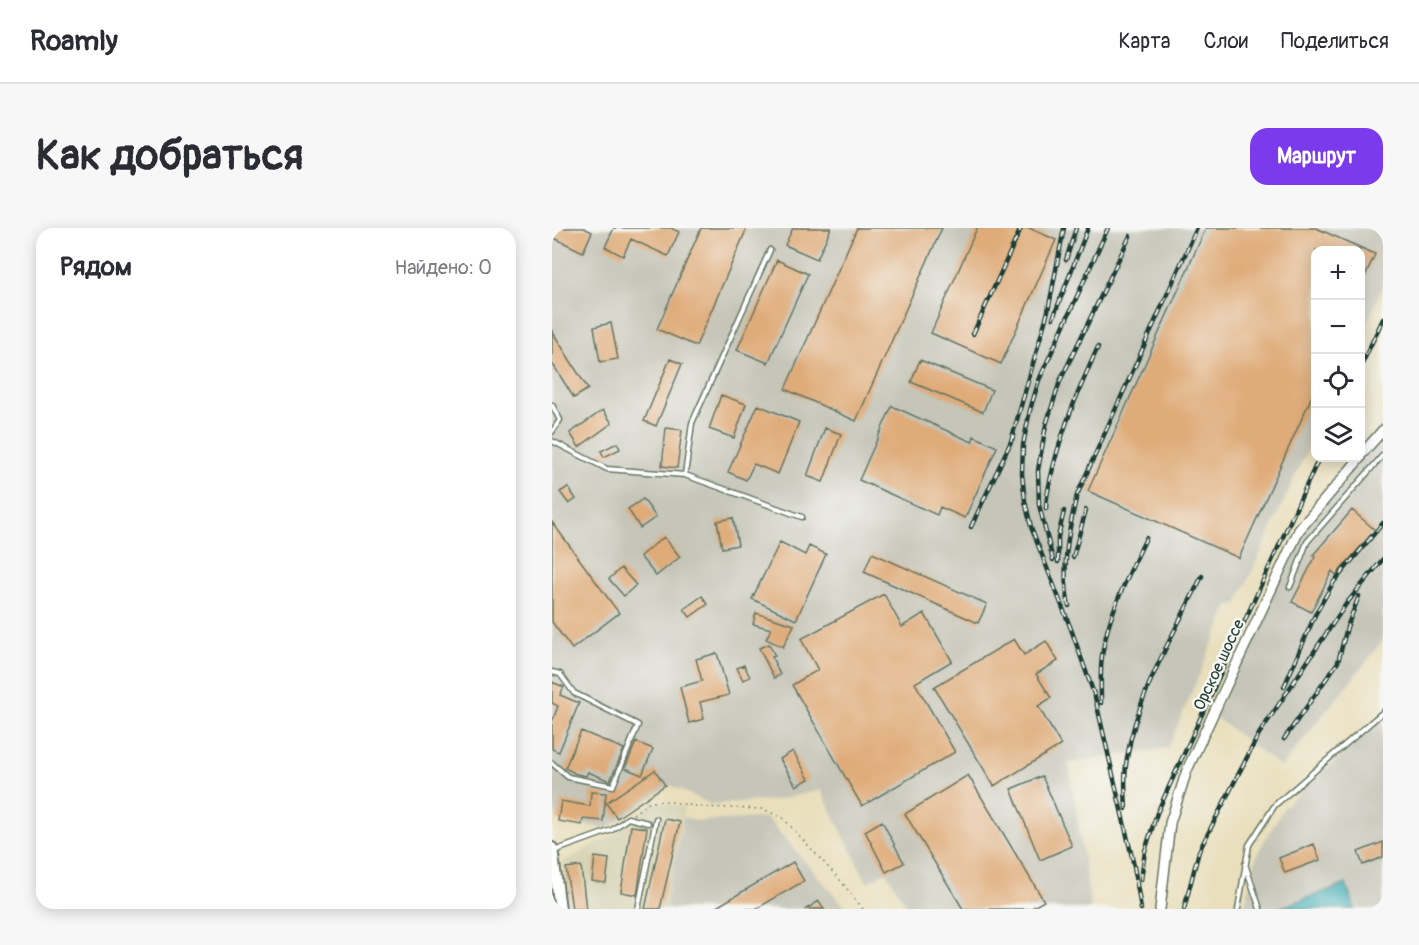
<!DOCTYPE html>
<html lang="ru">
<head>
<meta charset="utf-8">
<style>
  :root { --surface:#fff; --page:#f7f7f7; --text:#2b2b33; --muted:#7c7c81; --line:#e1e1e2; --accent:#7c3aed }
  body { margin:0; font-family:Pangolin,sans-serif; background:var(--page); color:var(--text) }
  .controls { position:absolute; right:18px; top:18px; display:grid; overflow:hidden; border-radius:12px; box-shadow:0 3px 15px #0003 }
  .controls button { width:54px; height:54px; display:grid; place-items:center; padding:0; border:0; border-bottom:2px solid var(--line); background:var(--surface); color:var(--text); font:30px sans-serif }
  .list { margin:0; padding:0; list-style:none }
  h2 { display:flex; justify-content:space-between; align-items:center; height:78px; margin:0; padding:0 24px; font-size:26px }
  h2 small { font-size:20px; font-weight:400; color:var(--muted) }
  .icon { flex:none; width:33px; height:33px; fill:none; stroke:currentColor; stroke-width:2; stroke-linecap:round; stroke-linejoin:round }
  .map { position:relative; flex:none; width:831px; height:681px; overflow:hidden; border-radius:18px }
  header { display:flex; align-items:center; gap:36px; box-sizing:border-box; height:84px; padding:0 30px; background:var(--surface); border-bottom:2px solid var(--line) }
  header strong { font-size:28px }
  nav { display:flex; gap:33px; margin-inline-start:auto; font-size:21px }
  .intro { display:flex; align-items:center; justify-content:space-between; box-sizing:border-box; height:144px; padding:0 36px }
  h1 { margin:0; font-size:42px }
  .button { padding:15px 27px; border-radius:18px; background:var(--accent); color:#fff; font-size:21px; font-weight:700 }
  main { display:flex; gap:36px; padding:0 36px }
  aside { flex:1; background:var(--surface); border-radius:18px; box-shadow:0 3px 15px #0003 }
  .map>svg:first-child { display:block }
  .built { fill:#d5d2b2 }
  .industrial { fill:#c5c5b8 }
  .water { fill:#3aabb4; stroke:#2c7474; stroke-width:1.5 }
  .building { fill:#dfab78 }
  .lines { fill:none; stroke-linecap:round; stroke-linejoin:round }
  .service-casing { stroke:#667664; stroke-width:7 }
  .tertiary-casing { stroke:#667664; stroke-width:12 }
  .secondary-casing { stroke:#667664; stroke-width:14 }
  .path { stroke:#667664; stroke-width:1.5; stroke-dasharray:1.5 4.5; stroke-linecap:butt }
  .service { stroke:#fff; stroke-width:4 }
  .tertiary { stroke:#fff; stroke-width:9 }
  .secondary { stroke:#fff; stroke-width:10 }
  .rail-casing { stroke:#1f3d34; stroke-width:4.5 }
  .rail { stroke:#f6f6f2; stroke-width:2; stroke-dasharray:7; stroke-linecap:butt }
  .labels { text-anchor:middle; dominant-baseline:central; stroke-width:5; stroke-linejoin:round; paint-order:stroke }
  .street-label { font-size:16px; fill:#1f3d34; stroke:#f6f6f2 }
</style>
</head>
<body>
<header>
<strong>Roamly</strong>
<nav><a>Карта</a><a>Слои</a><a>Поделиться</a></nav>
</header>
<div class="intro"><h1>Как добраться</h1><a class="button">Маршрут</a></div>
<main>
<aside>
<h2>Рядом<small>Найдено: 0</small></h2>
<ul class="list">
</ul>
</aside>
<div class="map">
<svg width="831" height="681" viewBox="0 0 831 681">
  <rect width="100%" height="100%" fill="#f6f6f2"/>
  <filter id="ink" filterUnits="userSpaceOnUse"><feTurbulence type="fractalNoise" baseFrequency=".0167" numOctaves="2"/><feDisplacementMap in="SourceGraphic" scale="12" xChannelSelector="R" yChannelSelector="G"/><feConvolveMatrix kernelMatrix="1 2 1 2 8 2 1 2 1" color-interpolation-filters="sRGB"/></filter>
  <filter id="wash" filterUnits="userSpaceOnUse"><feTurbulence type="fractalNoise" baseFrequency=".008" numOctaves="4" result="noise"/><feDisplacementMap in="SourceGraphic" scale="24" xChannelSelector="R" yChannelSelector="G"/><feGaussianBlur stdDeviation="1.35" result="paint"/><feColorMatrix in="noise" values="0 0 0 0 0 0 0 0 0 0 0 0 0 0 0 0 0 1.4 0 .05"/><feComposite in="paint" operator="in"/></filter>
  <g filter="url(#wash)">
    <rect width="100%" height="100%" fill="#e9dfbc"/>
    <!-- built -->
    <path class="built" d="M101 574 132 579 113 681H12V633L61 607Z"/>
    <!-- industrial -->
    <path class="industrial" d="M0 0H831V59L809 107 808 22H764L763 205 685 376 677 377 616 520 517 535 539 681H357L334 644 315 654 269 562 224 572 158 576 118 557 55 600 6 593 0 569Z
      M831 207V413L729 539 663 489 746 308Z
      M831 490V681H692L705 626 733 578Z
      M131 589 146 593 215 590 295 681H113Z"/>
    <!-- water -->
    <path class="water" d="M794 656 803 681H727L728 680Z"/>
    <g id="blocks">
      <!-- building -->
      <path class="building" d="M3 0H32L40 4 31 24 0 9Z
        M62 0H119L127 4 116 28 79 11 71 28 53 19Z
        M149 0H195L144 118 105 101Z
        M241 0H279L265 31 233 17Z
        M305 0H390L304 193 233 161Z
        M425 0H477L504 12 449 136 379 105Z
        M654 0H764L823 26 808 59V22H764V159L687 330 536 263Z
        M225 32 256 46 216 135 185 122Z
        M59 95 66 131 48 134 42 99Z
        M0 103 36 161 22 170 0 135Z
        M118 131 130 136 104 198 92 193Z
        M368 132 440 162 431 184 359 154Z
        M169 167 194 176 182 210 157 201Z
        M206 177 247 194 226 246 202 236 194 252 176 244Z
        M340 178 420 214 422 208 445 219 413 290 388 279 385 287 307 252Z
        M51 182 60 195 27 219 18 205Z
        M114 200 130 202 125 240 110 238Z
        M273 200 289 206 271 254 255 248Z
        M65 215 68 221 52 229 49 223Z
        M16 259 24 271 17 276 8 264Z
        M91 271 104 289 88 300 76 281Z
        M800 282 823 302 784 347 780 343 759 384 740 374 763 329 761 327Z
        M181 290 186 317 170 320 165 293Z
        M0 294 67 385 20 421 0 394Z
        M112 309 128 329 104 348 88 328Z
        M228 314 253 327 257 318 274 326 244 392 200 371Z
        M320 325 435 376 426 395 312 344Z
        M69 340 84 357 72 368 57 351Z
        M332 366 350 399 372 385 400 433 363 455 403 524 310 578 240 457 266 442 249 411Z
        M150 368 156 376 138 389 132 381Z
        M204 385 242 397 231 419 214 411 219 401 201 396Z
        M462 411 472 427 494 413 506 433 484 446 499 470 486 478 509 517 442 558 382 459Z
        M217 416 223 428 220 429 228 447 222 450 207 420Z
        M165 425 177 467 148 474 152 491 137 495 128 459 150 453 144 431Z
        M192 437 198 449 191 452 185 440Z
        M0 454 12 459 8 467 27 475 7 524 0 521V494L6 478 0 475Z
        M29 503 72 521 58 553 36 544 34 548 24 546 13 540Z
        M84 514 101 521 90 547 73 540Z
        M241 523 257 551 244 558 228 531Z
        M103 542 113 557 65 590 54 575Z
        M416 547 492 673 478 681H411L353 586Z
        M490 548 520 618 488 632 459 561Z
        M39 564 54 565 51 593 31 591 30 597 6 593 9 573 38 578Z
        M113 591 128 594 108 681H93Z
        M330 593 352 635 334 644 313 603Z
        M79 598 95 600 85 667 69 664Z
        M831 614V629L811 637 806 624Z
        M762 616 768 632 733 645 727 630Z
        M43 629 57 631 54 655 40 653Z
        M241 634 252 653 204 681H161Z
        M29 638 34 681H20L14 640Z
        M267 673 272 681H254Z"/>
    </g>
  </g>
  <g filter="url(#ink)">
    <use href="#blocks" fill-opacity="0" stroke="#667664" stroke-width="1.5"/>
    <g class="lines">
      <defs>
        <path id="service" d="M0 177 8 192 0 204
          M0 213 55 241 133 247 250 289
          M133 247 140 195 218 22
          M738 359 755 314 831 227
          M0 444 8 446 22 465 86 497 61 558 16 549 0 535
          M2 623 60 602 76 590 96 595
          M693 636 708 681
          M86 681 104 591
          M686 681 697 617 723 577 831 484"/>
        <path id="tertiary" d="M808 228 831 202
          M608 681 618 595 635 542 747 302 808 230"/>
        <path id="secondary" d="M0 620 8 681"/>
      </defs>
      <!-- service casing -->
      <use href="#service" class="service-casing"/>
      <!-- tertiary casing -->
      <use href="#tertiary" class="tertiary-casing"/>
      <!-- secondary casing -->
      <use href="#secondary" class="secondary-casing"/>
      <!-- path -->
      <path class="path" d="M81 586 98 574 113 573 148 579 211 581 231 590 288 652 311 681"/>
      <!-- service -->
      <use href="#service" class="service"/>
      <!-- tertiary -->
      <use href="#tertiary" class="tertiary"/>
      <!-- secondary -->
      <use href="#secondary" class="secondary"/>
      <defs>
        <path id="rail" d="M556 0 487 152 478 182 471 217 470 246 473 273 479 299 519 401 543 469 582 638 589 681
          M514 32 524 0
          M501 90 536 0
          M421 106 469 0
          M808 140 831 91
          M459 213 496 83 512 0
          M494 281C494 267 498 254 501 240 511 198 528 159 546 119
          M419 299 462 207
          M521 329 534 282
          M501 332 487 277 486 242 494 197 508 153 578 8
          M506 334V309L512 283
          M517 378C509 341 516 304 525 267L645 0
          M732 459 763 387 781 355 831 295
          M549 475C549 460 548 443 550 428 556 386 576 348 594 310
          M732 511 786 434 795 399 807 368
          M574 581C573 565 572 546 575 530 585 466 622 406 650 348
          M589 652 593 623 605 585 767 230
          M632 681 647 623 707 506 794 376 831 331"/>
      </defs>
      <!-- rail casing -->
      <use href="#rail" class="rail-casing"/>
      <!-- rail -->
      <use href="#rail" class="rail"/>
    </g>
  </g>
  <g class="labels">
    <!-- street labels -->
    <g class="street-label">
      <text transform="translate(667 437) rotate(-65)">Орское шоссе</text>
    </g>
  </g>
</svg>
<div class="controls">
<button>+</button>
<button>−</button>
<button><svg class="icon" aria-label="locate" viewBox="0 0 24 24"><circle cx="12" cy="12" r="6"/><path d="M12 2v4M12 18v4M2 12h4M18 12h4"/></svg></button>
<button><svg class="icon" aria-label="layers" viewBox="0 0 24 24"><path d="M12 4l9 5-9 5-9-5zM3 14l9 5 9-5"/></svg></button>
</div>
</div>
</main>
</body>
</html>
